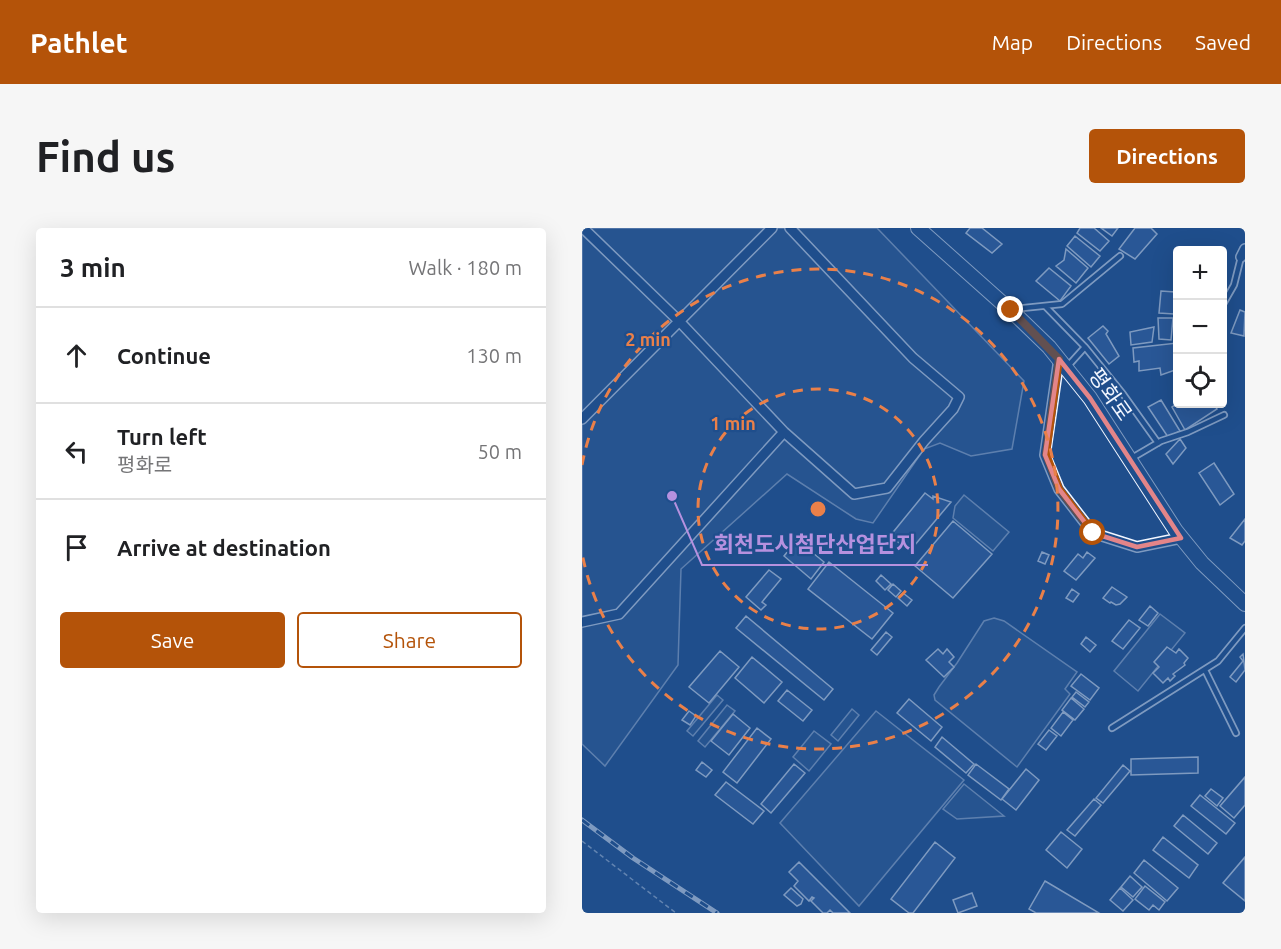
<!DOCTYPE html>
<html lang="en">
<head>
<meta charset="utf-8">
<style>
  :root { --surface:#fff; --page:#f6f6f6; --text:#202124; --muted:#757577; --line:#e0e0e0; --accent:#b45309 }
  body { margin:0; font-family:Ubuntu,"Noto Sans KR",sans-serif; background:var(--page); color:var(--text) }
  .controls { position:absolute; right:18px; top:18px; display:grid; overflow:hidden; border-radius:6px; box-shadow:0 6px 24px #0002 }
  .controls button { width:54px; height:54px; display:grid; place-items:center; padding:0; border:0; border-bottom:2px solid var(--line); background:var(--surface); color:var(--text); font:30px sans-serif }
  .stop { position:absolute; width:18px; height:18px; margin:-14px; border:4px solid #b45309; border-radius:50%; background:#fff }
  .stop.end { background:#b45309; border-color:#fff; box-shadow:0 2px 6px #0008 }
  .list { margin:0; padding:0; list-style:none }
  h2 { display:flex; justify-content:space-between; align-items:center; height:78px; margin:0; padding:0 24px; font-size:26px }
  h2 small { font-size:20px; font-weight:400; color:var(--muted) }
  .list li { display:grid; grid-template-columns:39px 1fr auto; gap:18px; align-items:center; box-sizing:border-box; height:96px; padding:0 24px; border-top:2px solid var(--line) }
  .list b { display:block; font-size:22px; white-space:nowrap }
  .list p { margin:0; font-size:20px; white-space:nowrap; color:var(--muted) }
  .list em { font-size:20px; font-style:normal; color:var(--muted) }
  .actions { display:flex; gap:12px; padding:18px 24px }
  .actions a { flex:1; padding:14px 0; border:2px solid var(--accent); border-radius:6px; text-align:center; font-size:21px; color:var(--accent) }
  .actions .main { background:var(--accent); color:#fff }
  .icon { flex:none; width:33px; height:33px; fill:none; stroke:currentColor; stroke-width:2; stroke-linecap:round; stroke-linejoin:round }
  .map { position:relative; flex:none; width:663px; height:685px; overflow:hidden; border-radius:6px }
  header { display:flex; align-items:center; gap:36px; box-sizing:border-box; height:84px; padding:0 30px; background:var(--accent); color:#fff }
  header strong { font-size:28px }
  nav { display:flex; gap:33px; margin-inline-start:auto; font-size:21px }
  .intro { display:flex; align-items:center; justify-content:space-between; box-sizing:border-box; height:144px; padding:0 36px }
  h1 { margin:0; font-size:42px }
  .button { padding:15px 27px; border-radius:6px; background:var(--accent); color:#fff; font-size:21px; font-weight:700 }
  main { display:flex; gap:36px; padding:0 36px }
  aside { flex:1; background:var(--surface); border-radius:6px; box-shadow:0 6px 24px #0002 }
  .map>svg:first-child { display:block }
  .built { fill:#305b95; stroke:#a8bbd7; stroke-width:1.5 }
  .building { fill:#3563a3; stroke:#f2f6ff; stroke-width:1.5 }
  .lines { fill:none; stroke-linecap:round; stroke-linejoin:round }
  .service-casing { stroke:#f2f6ff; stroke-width:8 }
  .minor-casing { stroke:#f2f6ff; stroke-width:12 }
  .secondary-casing { stroke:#f2f6ff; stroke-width:16 }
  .path { stroke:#b3c4dc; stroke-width:1.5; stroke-dasharray:4.5 3; stroke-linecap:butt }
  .service { stroke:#1f4e8c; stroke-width:4.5 }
  .minor { stroke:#1f4e8c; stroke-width:9 }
  .secondary { stroke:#1f4e8c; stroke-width:14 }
  .rail-casing { stroke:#f2f6ff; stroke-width:5 }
  .rail { stroke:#1f4e8c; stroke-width:3; stroke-dasharray:9; stroke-linecap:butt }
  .route { stroke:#b45309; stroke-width:8 }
  .marked { fill:none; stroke:#e38589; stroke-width:4.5; stroke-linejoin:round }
  .ring { fill:none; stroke:#ea8049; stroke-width:3; stroke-dasharray:10 8 }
  .labels { text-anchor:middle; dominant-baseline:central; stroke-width:4.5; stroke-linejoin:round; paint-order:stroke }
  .street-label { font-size:21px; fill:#f2f6ff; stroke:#1f4e8c }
  .centre { fill:#ea8049; stroke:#1f4e8c; stroke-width:3 }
  .ring-label { font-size:18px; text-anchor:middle; font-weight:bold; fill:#ea8049; stroke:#1f4e8c; stroke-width:4.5; stroke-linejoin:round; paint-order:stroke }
  .leader { fill:none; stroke:#b691df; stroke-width:2 }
  .callout-dot { fill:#b691df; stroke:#1f4e8c; stroke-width:2 }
  .callout-label { font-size:22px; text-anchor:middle; font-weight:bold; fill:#b691df; stroke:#1f4e8c; stroke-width:4.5; stroke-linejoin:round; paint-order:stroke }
</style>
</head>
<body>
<header>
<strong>Pathlet</strong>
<nav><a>Map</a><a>Directions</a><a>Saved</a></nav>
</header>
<div class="intro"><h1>Find us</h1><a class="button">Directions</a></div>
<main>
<aside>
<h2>3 min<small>Walk · 180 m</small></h2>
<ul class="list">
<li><svg class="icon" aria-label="ahead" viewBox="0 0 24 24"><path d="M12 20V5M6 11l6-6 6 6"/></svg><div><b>Continue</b></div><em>130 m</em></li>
<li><svg class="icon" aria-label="left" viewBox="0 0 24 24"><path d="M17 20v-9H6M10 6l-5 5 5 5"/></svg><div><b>Turn left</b><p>평화로</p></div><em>50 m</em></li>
<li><svg class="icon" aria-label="arrive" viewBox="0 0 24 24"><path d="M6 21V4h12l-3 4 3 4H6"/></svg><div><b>Arrive at destination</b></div></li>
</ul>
<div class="actions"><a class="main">Save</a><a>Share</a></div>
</aside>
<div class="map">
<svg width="663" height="685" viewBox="0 0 663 685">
  <rect width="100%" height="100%" fill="#1f4e8c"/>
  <!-- built -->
  <path class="built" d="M0 0H295L442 153 430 221 389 228 358 215 342 221 291 295 274 291 205 246 99 341 96 437 23 538 0 516Z
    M382 267 427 304 411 323 371 290 373 278Z
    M578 386 603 405 556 463 532 443Z
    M412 390 422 393 495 444 483 461 488 466 435 539 353 472 352 467 357 459 375 435 402 393Z
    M135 467 141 472 111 508 105 503Z
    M145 477 153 483 123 519 116 513Z
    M270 481 277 487 256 513 249 507Z
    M294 483 382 552 277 678 198 595Z
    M232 503 249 516 227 543 211 529Z
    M382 556 422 588 375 591 361 581Z"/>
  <!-- building -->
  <path class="building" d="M388 0H400L420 16 410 25 384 5Z
    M498 0H512L527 13 518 23 495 5Z
    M519 0H536L530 8Z
    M553 0H569L575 6 553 31 537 21Z
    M493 8 518 28 509 39 485 18Z
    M484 21 506 40 494 55 474 38 482 32Z
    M467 40 489 58 478 73 454 53Z
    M579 63 593 64 592 86 577 85Z
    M658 82 663 84 662 108 649 105Z
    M576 90H591L589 112 577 111Z
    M521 98 526 103 524 106 537 128 527 136 506 110Z
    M572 99 570 114 549 117 548 104Z
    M595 115 596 141 579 147 578 140 557 143V133L552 134 551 120Z
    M579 172 598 203 586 209 566 179Z
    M596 175 632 176 635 181 603 202 590 179Z
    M598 211 604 220 591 236 584 226Z
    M632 235 652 266 638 277 617 245Z
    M343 265 351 271V268L369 274 332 318 322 319 308 308Z
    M663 291V313L660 317 648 310Z
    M371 293 410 326 371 370 333 338Z
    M215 312 242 334 229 351 202 328Z
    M460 324 467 327 463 336 456 333Z
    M505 324 513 330 494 352 482 343 496 326 501 330Z
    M247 334 311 385 290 411 226 361Z
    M187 342 199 351 180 374 184 377 179 382 164 369Z
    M299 347 309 356 303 362 294 353Z
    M311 356 319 363 314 369 306 362Z
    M530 359 545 369 538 376 534 377 529 374 528 375 521 370Z
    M490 361 497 366 491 374 484 370Z
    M321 365 330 372 325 378 316 370Z
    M568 378 576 385 566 398 557 392Z
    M164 388 251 461 242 472 154 400Z
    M547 392 558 400 541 421 530 413Z
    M304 404 310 409 295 427 289 422Z
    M504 409 514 417 508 424 499 416Z
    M585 419 594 425 597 421 606 430 602 435 603 437 591 446 593 448 588 453 586 450 581 455 571 445 577 439 572 434Z
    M356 421 361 426 365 421 372 429 367 434 372 439 362 449 344 432Z
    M138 423 157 439 127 475 107 459Z
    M661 426 663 442 654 454 648 449 661 433 658 429Z
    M170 429 200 454 182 475 153 450Z
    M499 446 517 460 508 472 489 458Z
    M205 462 230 482 221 493 196 473Z
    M494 464 507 474 503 479 490 469Z
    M489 470 502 481 493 492 480 482Z
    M327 471 360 499 349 513 315 485Z
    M107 483 114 488 108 497 100 492Z
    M481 484 491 492 479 508 469 500Z
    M151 486 168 500 147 527 129 513Z
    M175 500 189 511 155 555 141 544Z
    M467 502 475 508 464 522 456 516Z
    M360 509 392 536 384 545 353 519Z
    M616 529V545L549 547V531Z
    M120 534 130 542 124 549 114 542Z
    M212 536 223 545 189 585 179 576Z
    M394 536 427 561 419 572 386 547Z
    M541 537 548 543 521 575 514 570Z
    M444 541 457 552 434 582 420 571Z
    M663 549V577L652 590 638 578Z
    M144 554 182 583 171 596 133 567Z
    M629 561 641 570 635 578 623 568Z
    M618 567 653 595 644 606 609 578Z
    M512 571 519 577 493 608 485 602Z
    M601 587 635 615 626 626 592 598Z
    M479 604 500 621 485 640 464 622Z
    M581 609 616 637 607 650 571 622Z
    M353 614 373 630 331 685H327L309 671Z
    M663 629V673L641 655Z
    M562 632 596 660 585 673 552 645Z
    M217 634 268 685H251L248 682 245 685H241L229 673 232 670 230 669 227 673 212 658 216 653 207 644Z
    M548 648 560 659 551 669 539 659Z
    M463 653 517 685H454L447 681Z
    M563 658 583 674 577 682 571 677 567 682 553 671Z
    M209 660 221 671 219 676 215 678 202 667Z
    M538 660 551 672 541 683 528 672Z
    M390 665 395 678 376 685 371 672Z"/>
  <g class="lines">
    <defs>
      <path id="service" d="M640 78 652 57 659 29
        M464 79 503 119
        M432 81 480 76 538 28
        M485 139 503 119 541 166 576 215
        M550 230 579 213 606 204 642 187
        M623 442 654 505
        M530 500 636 433 663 400"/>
      <path id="minor" d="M1 0 97 93 202 204 272 266 305 260 342 213 371 181 377 169 331 130 208 0
        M659 29 663 21
        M477 131 463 227 477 261 511 305 555 319 599 310
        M0 191 190 0
        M0 394 37 386 202 204"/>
      <path id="secondary" d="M336 0 437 90 467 119 508 170 594 303 620 335 663 376"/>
    </defs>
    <!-- service casing -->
    <use href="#service" class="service-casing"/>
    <!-- minor casing -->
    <use href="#minor" class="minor-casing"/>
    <!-- secondary casing -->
    <use href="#secondary" class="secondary-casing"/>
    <!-- path -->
    <path class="path" d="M0 613 94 685"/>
    <!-- service -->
    <use href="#service" class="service"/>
    <!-- minor -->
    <use href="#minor" class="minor"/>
    <!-- secondary -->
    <use href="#secondary" class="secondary"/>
    <defs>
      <path id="rail" d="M0 592 51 630 135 685"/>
    </defs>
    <!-- rail casing -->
    <use href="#rail" class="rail-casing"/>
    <!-- rail -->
    <use href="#rail" class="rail"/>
  </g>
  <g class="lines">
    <!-- route -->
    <path class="route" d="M429 82 477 131 464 226 477 261 511 305"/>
  </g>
  <!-- marked area -->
  <path d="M0 0H663V685H0ZM477 131 508 170 599 310 555 319 511 305 477 261 463 227Z" fill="#1f4e8c" fill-opacity=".55" fill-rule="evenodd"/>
  <path class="marked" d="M477 131 508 170 599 310 555 319 511 305 477 261 463 227Z"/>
  <!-- distance rings -->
  <g class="ring">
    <circle cx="236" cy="281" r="120"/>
    <path d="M0 237A240 240 0 1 1 0 325"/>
  </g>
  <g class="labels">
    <!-- street labels -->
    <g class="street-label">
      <text transform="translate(529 166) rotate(55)">평화로</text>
    </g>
  </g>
  <circle cx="236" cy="281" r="9" class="centre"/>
  <g class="ring-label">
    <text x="66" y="118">2 min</text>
    <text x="151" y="202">1 min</text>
  </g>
  <!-- callouts -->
  <path class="leader" d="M90 268L120 337H346"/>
  <circle class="callout-dot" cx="90" cy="268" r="6"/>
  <g class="callout-label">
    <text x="233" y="324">회천도시첨단산업단지</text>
  </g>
</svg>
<div class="controls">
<button>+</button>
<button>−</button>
<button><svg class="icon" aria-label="locate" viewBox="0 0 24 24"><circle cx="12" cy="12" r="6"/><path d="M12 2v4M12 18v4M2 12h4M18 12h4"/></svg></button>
</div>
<div class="stop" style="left:511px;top:305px"></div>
<div class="stop end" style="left:429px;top:82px"></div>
</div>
</main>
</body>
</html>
